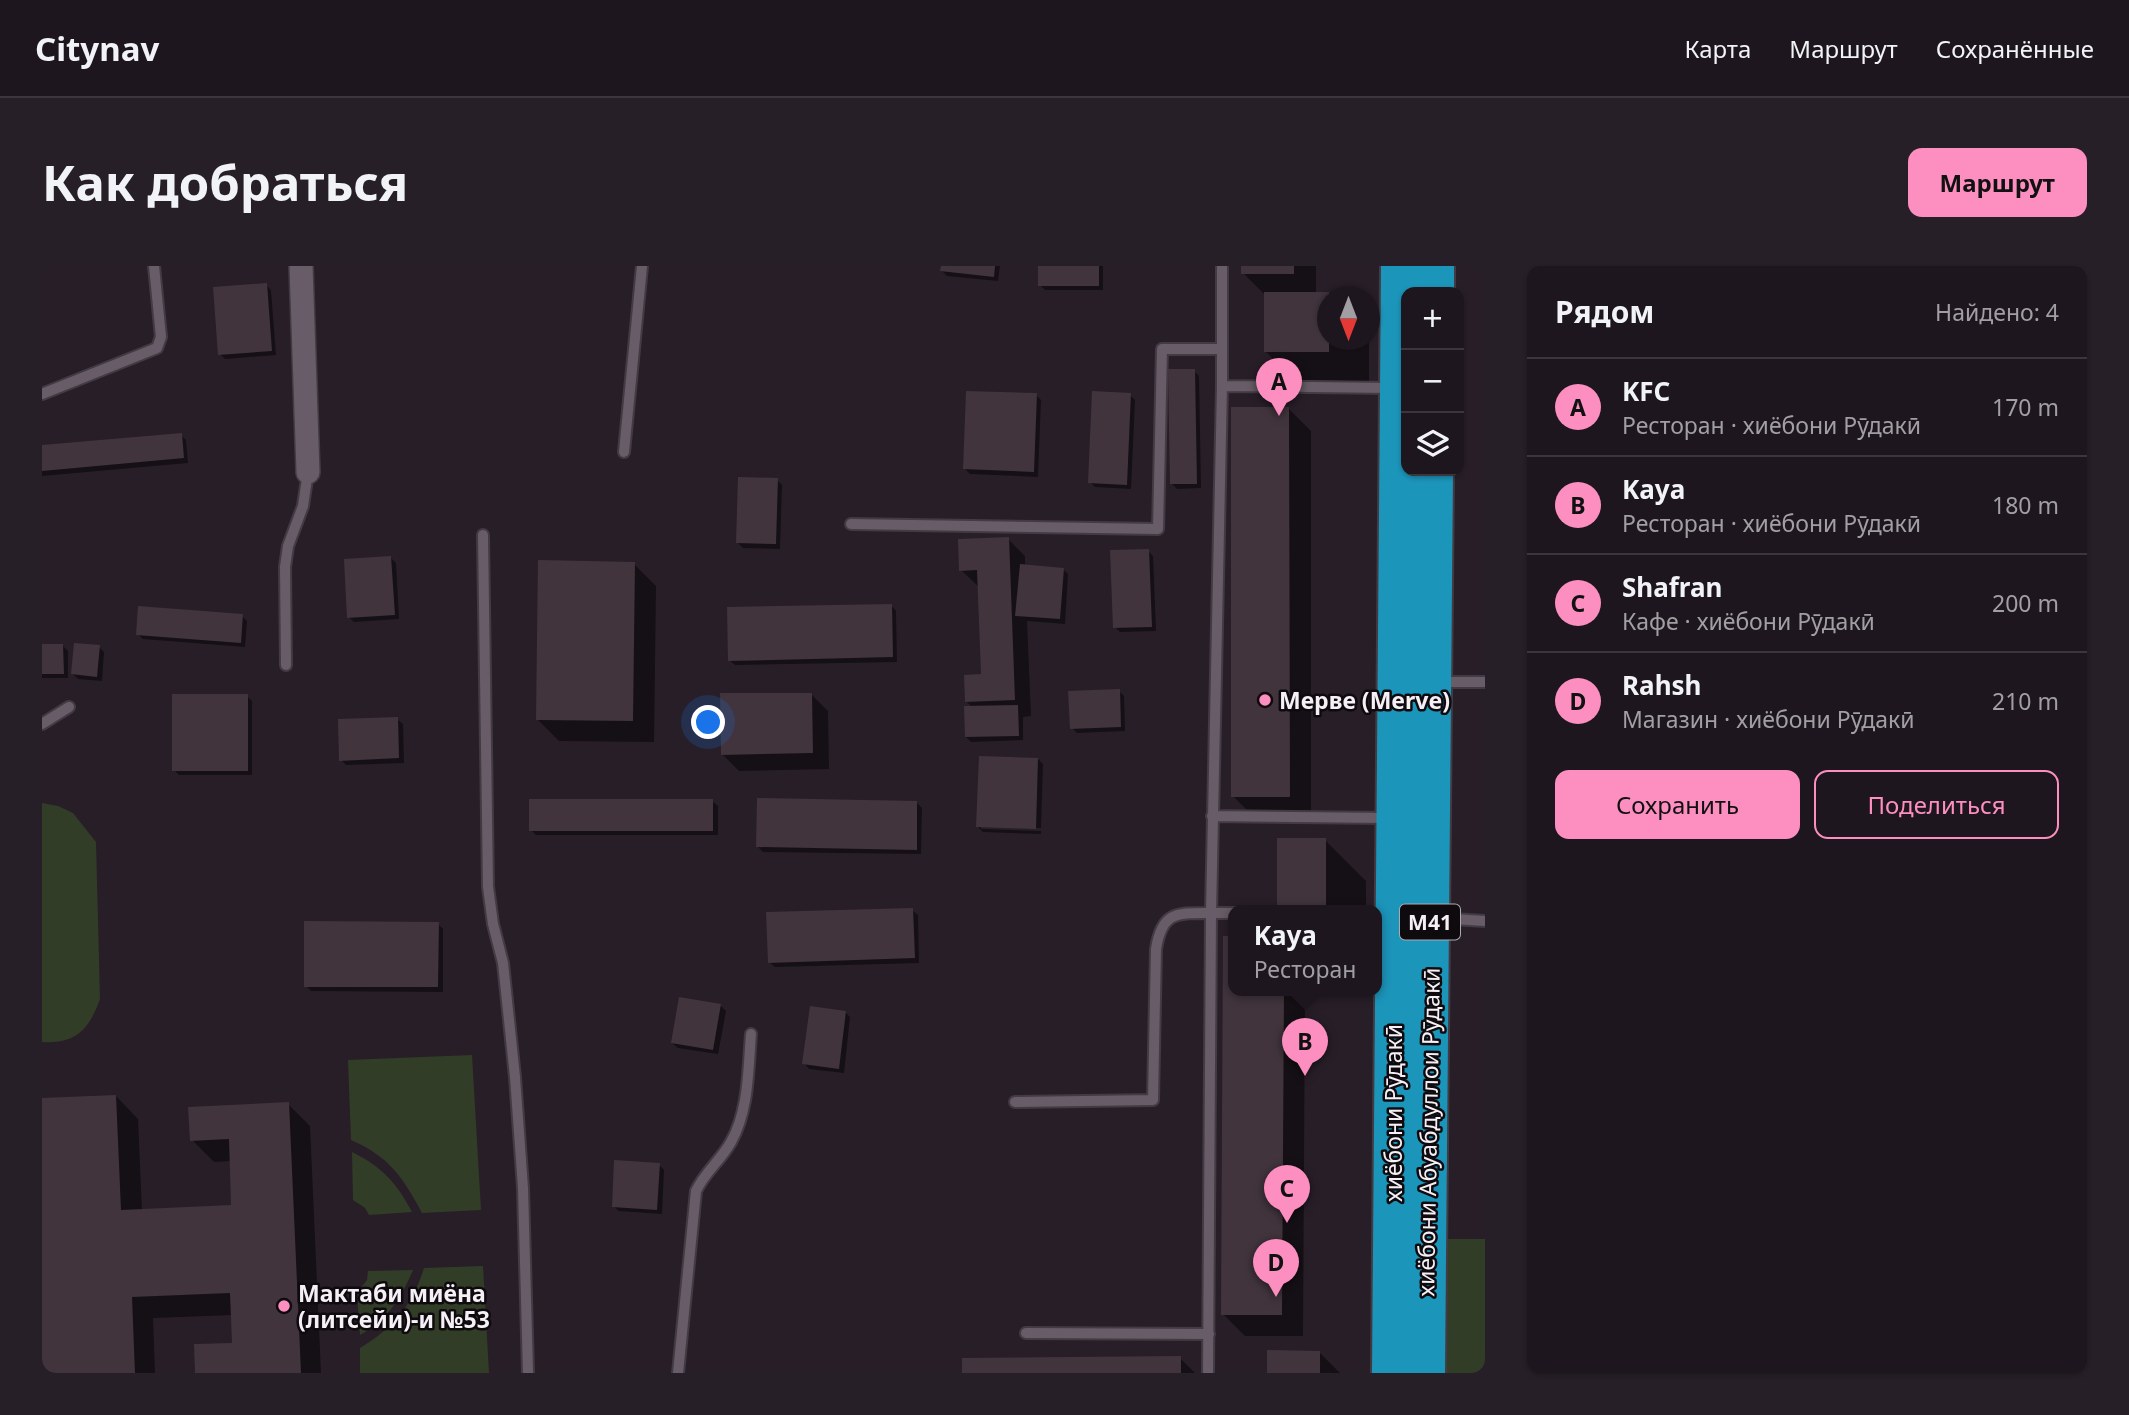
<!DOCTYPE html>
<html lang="ru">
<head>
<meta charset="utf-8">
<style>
  :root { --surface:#1e161e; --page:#261f27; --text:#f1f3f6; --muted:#a19fa4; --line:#3c353c; --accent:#fd8ec0 }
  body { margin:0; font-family:"Noto Sans",sans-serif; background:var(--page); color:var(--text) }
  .controls { position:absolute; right:21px; top:21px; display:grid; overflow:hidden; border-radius:14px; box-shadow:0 2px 5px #0004 }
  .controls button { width:63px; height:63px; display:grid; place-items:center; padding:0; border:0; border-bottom:2px solid var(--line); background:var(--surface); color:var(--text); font:35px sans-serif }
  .compass { position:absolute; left:1275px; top:21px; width:63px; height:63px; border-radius:50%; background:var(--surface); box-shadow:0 2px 5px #0004; rotate:180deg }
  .you { position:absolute; left:667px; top:457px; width:24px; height:24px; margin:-18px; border:5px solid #fff; border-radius:50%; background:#1a73e8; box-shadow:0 0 0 10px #1a73e833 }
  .badge { display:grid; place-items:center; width:46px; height:46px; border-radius:50%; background:var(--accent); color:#111; font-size:23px; font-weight:700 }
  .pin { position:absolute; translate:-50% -58px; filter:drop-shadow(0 2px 4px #0008) }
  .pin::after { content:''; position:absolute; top:37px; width:24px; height:21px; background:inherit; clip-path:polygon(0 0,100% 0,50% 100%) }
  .popup { position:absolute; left:1186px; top:639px; width:154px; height:91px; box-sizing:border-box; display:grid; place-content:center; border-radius:14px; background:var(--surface); filter:drop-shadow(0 2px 5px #0005); font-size:23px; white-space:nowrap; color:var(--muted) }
  .popup b { font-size:26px; color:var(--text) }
  .popup::after { content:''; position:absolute; left:50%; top:100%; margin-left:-14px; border:14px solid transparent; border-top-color:var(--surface) }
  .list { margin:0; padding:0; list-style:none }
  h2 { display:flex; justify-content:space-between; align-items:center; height:91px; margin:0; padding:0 28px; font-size:30px }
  h2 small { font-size:23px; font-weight:400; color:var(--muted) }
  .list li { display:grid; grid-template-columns:46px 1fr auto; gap:21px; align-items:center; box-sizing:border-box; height:98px; padding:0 28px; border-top:2px solid var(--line) }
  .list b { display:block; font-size:26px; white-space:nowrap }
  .list p { margin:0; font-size:23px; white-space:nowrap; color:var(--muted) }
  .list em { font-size:23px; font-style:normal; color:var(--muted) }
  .actions { display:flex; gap:14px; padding:21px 28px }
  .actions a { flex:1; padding:16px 0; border:2px solid var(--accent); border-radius:14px; text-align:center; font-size:24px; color:var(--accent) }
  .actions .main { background:var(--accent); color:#111 }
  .icon { flex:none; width:38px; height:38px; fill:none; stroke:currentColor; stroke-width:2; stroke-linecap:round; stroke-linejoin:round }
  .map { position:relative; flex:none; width:1443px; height:1107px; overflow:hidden; border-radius:14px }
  header { display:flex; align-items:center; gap:42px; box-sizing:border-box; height:98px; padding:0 35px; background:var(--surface); border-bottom:2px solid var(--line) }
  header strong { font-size:33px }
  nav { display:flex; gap:38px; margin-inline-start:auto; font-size:24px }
  .intro { display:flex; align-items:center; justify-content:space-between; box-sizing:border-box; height:168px; padding:0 42px }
  h1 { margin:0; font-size:49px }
  .button { padding:18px 32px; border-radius:14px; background:var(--accent); color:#111; font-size:24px; font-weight:700 }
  main { display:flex; gap:42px; padding:0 42px }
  aside { flex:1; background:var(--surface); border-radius:14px; box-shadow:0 2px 5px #0004 }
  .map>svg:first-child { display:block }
  .green { fill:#323d27 }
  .shadow { fill:#0007 }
  .building { fill:#41343d }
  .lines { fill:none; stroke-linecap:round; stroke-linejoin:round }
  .lane-casing { stroke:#423b43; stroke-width:14 }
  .street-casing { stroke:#423b43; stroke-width:26 }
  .highway-casing { stroke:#423b43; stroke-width:42 }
  .lane { stroke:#675c67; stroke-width:10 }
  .street { stroke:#675c67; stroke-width:23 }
  .highway { stroke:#1c95ba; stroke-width:38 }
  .poi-dot { fill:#fd8ec0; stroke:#0e0a0e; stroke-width:2.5 }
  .labels { text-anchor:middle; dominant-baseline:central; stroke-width:5; stroke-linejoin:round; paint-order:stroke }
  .shield { fill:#0e0a0e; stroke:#b0aab0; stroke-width:2 }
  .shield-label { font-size:21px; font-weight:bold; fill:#f5eff6 }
  .poi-label { font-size:23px; font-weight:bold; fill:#f5eff6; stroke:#0e0a0e; text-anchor:start }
  .street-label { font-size:23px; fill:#f5eff6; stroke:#0e0a0e }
</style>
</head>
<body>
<header>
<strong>Citynav</strong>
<nav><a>Карта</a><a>Маршрут</a><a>Сохранённые</a></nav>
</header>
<div class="intro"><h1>Как добраться</h1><a class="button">Маршрут</a></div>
<main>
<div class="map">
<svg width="1443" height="1107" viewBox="0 0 1443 1107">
  <rect width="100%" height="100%" fill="#281e28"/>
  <!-- green -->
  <path class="green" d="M0 537 16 540 31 547 54 576 58 733C47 763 35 778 0 776Z
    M430 789 439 944 380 947C361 912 348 891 309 874L306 794Z
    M310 886C339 900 355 917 370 946L327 949 323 942 311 934Z
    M1398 973H1443V1107H1396Z
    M441 1000 447 1107H318V1082C351 1062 370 1040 382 1002Z
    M371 1004C359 1032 345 1055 318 1069L315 1027 325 1014 326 1005Z"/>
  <!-- shadow -->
  <path class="shadow" d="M901 0H958L956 15 905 10 900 5Z
    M998 0H1061V24H1003L998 19Z
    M1201 0H1274V28H1286L1290 32H1286V74H1327V126H1265L1223 85V29L1201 7Z
    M224 19 229 24 234 89 183 93 178 88Z
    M1152 105 1157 110 1159 222 1135 223 1130 218Z
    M994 129 999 134 996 211 928 208 923 203Z
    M1088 129 1093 134 1089 223 1053 221 1048 216Z
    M1247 143 1269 165V552H1213L1191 530Z
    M139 169 144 174 146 197 0 210V181Z
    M735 214 740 219 738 283 701 282 696 277Z
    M966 273 983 290V300L1021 303 1026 308 1023 358 985 355 989 450 981 451V474L929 476 924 471 931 442 924 435 941 410 937 321 919 304Z
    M1106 285 1111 290 1114 365 1078 366 1073 361Z
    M349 292 354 297 357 353 312 356 307 351Z
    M592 298 614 320 612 476 517 475 495 453Z
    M849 339 854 345 855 396 693 399 687 394Z
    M200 350 205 355 203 381 101 373 96 368Z
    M0 380H21L26 385V412H0Z
    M57 381 62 386 60 415 36 413 31 408Z
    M1077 425 1082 430 1083 465 1035 467 1030 462Z
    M769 428 786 445 787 503 697 505 680 488Z
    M205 430 210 435V509H137L132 504Z
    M355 453 361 458 362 497 304 499 299 494Z
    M996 493 1001 498 999 562 939 560V563L999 565V568L941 566 936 561Z
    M670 535 676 540V569H494L489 564Z
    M874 536 880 542 879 588 721 586 716 581Z
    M1283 574 1324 615V644H1242L1237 639Z
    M870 644 876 649 877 697 733 701 727 696Z
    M396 658 401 663V726L269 725 264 720Z
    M1183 672H1191V724H1263L1261 1070H1203L1181 1048Z
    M678 739 684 745 676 788 636 782 630 777Z
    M803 746 808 751 802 807 767 803 762 797Z
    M74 830 96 853 100 945 191 941 189 895 172 896 150 874 246 838 268 860 279 1107H155L192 1078 191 1049 111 1052 113 1107H0V834Z
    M617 899 622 904 620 948 577 945 571 940Z
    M1278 1087 1298 1107H1226Z
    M1138 1092 1153 1107H922Z"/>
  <!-- building -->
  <path class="building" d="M899 0H953L952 11 898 5Z
    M996 0H1057V20H996Z
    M1199 0H1252V8H1199Z
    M225 17 230 85 176 89 171 21Z
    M1222 26H1287V86H1222Z
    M1126 103H1153L1155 218H1128Z
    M924 125 995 127 992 206 921 203Z
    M1050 125 1089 127 1085 219 1046 217Z
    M1189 141H1247L1248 531H1189Z
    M140 167 142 192 0 205V179Z
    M696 211 736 212 734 278 694 277Z
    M967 271 973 434 923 436 922 409 939 408 935 304 917 305 916 273Z
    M1107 283 1110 361 1071 362 1068 284Z
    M349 290 353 349 305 352 302 293Z
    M496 294 593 296 591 455 494 454Z
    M978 298 1022 302 1018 353 973 350Z
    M850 338 851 391 686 395 685 341Z
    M96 340 201 348 199 377 94 369Z
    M32 377 58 379 55 411 29 408Z
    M0 378H21L22 408H0Z
    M1078 423 1079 461 1028 463 1026 425Z
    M678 427H770L771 487 679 489Z
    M130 428H206V505H130Z
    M976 439 977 470 923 471 922 440Z
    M356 451 357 492 297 495 296 453Z
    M937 490 996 492 994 563 934 561Z
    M715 532 875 535V584L714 581Z
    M487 533H671V565H487Z
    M1235 572H1284V639H1235Z
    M871 642 873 692 726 697 724 646Z
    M262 655 397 656 396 721H262Z
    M1181 670H1191V724H1242L1240 1049H1179Z
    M637 731 679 738 671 784 629 777Z
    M768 740 804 745 797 803 760 798Z
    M74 829 79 944 189 939 187 873 148 875 146 841 247 836 259 1107H153L152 1078 190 1077 188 1027 90 1031 93 1107H0V832Z
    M572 894 618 897 615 944 570 941Z
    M1225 1084 1278 1085V1107H1225Z
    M1139 1090V1107H920V1092Z"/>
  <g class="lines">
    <defs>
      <path id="lane" d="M1180 120 1349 122
        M0 128 115 82 119 71 112 0
        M582 186 600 0
        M809 258 1116 263 1120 83H1179
        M441 269 446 621 451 658 461 697 473 811 481 922 486 1107
        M244 399 243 301 246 280 261 240 266 206
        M1396 416H1443
        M0 458 27 441
        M1170 550 1347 552
        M1394 652 1443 655
        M973 836 1111 834 1114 683C1120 645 1135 647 1169 647L1180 120V0
        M984 1067 1167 1068
        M636 1107 654 925C663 906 679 894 689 876 707 844 706 804 709 768
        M1166 1107 1169 647H1191"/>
      <path id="street" d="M259 0 266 206"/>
      <path id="highway" d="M1393 26V0
        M1349 1107 1358 0
        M1384 1107 1392 205"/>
    </defs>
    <!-- lane casing -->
    <use href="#lane" class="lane-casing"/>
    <!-- street casing -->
    <use href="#street" class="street-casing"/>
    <!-- highway casing -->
    <use href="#highway" class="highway-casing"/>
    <!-- lane -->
    <use href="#lane" class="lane"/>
    <!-- street -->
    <use href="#street" class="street"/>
    <!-- highway -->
    <use href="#highway" class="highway"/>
  </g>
  <!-- markers -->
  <g class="poi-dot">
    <circle cx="1223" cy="434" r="7"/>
    <circle cx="242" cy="1040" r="7"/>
  </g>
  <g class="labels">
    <!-- shield labels -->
    <rect class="shield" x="1358" y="638.5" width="60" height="35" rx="5"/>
    <g class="shield-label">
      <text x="1388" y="656">M41</text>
    </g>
    <!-- poi labels -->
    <g class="poi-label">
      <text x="1237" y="434">Mерве (Merve)</text>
      <text x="256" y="1027">Мактаби миёна<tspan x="256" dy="26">(литсейи)-и №53</tspan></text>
    </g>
    <!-- street labels -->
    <g class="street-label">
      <text transform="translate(1351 847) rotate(-90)">хиёбони Рӯдакӣ</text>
      <text transform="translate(1386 866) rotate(-89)">хиёбони Абуабдуллои Рӯдакӣ</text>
    </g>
  </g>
</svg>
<div class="controls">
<button>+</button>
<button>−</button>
<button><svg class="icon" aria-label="layers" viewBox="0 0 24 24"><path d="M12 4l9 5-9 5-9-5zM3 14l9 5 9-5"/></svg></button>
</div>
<svg class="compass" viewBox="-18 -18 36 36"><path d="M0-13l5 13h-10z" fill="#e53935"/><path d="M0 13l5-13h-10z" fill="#a19fa4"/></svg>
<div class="you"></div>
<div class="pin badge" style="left:1237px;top:150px">A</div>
<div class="pin badge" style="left:1263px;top:810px">B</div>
<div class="popup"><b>Kaya</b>Ресторан</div>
<div class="pin badge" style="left:1245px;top:957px">C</div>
<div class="pin badge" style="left:1234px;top:1031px">D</div>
</div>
<aside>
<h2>Рядом<small>Найдено: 4</small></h2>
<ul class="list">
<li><span class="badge">A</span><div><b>KFC</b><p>Ресторан · хиёбони Рӯдакӣ</p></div><em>170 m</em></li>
<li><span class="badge">B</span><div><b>Kaya</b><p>Ресторан · хиёбони Рӯдакӣ</p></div><em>180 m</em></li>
<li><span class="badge">C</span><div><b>Shafran</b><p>Кафе · хиёбони Рӯдакӣ</p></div><em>200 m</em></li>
<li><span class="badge">D</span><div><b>Rahsh</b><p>Магазин · хиёбони Рӯдакӣ</p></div><em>210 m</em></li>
</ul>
<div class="actions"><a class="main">Сохранить</a><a>Поделиться</a></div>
</aside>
</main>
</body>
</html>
